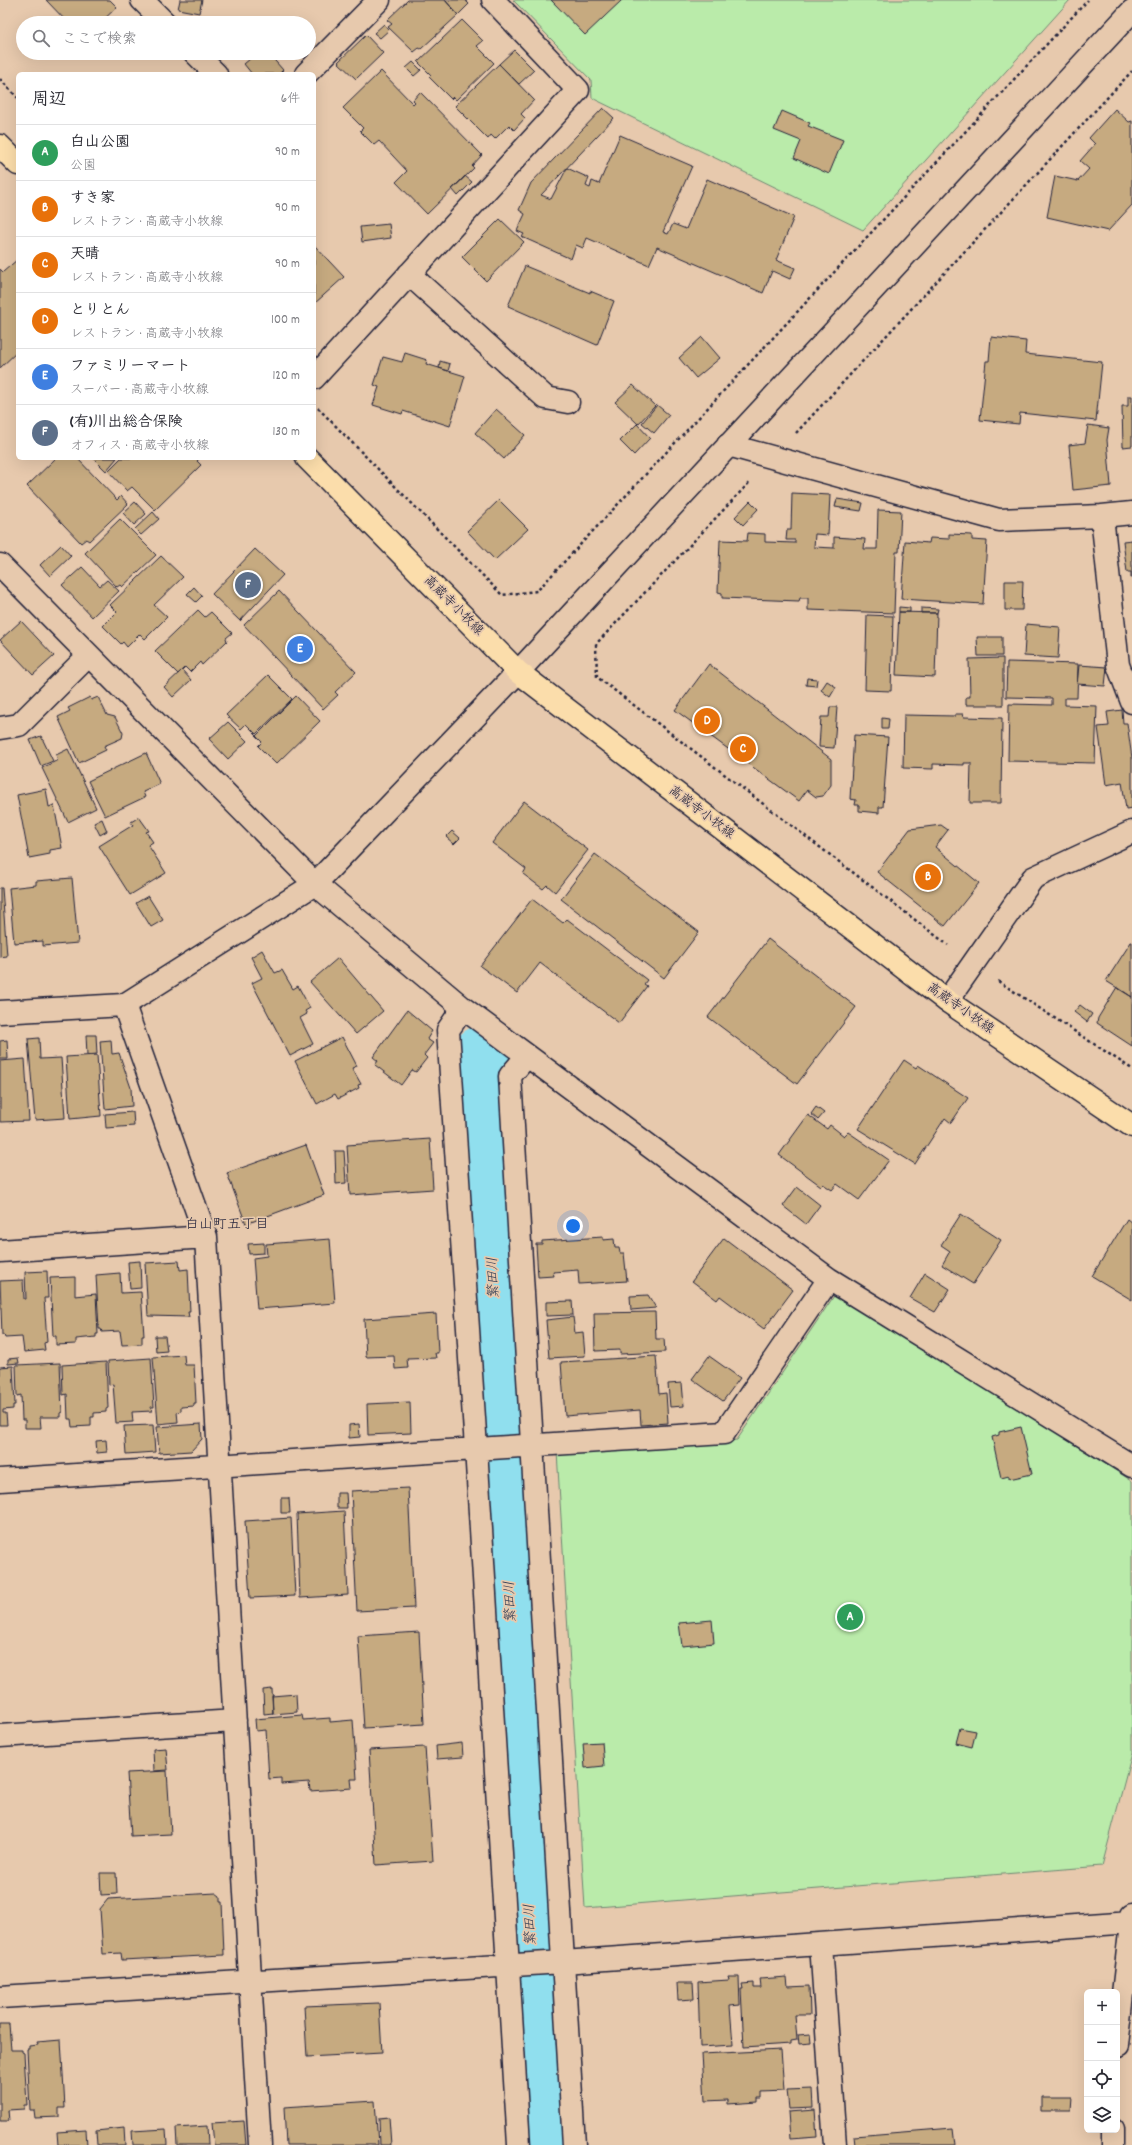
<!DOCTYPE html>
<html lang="ja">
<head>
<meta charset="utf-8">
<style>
  :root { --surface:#fff; --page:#f7f7f7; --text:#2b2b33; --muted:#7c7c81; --line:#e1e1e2; --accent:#0b8043 }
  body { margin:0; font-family:Dekko,"Klee One",sans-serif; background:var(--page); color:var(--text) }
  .controls { position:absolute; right:12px; bottom:12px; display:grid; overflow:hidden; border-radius:6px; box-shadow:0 4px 16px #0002 }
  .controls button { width:36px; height:36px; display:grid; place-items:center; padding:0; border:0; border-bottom:1px solid var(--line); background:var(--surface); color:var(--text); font:20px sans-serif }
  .you { position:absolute; left:573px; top:1226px; width:14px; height:14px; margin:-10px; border:3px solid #fff; border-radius:50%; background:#1a73e8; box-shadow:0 0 0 6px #1a73e833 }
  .badge { display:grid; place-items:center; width:26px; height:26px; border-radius:50%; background:var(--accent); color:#fff; font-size:13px; font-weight:700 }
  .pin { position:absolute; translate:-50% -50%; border:2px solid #fff; box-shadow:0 1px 4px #0006 }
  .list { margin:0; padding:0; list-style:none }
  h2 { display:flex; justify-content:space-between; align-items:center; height:52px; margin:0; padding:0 16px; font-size:17px }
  h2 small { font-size:13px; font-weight:400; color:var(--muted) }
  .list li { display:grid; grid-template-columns:26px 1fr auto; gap:12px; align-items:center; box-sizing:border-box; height:56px; padding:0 16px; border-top:1px solid var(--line) }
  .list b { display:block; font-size:15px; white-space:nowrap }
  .list p { margin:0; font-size:13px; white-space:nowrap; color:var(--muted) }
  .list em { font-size:13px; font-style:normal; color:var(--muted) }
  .icon { flex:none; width:22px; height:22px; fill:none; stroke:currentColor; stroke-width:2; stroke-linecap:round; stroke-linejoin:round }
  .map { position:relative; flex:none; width:1132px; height:2145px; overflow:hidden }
  .search { position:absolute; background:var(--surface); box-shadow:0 4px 16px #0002; left:16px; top:16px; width:300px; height:44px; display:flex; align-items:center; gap:10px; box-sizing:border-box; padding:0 14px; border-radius:22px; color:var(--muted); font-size:15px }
  .panel { position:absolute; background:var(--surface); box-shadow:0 4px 16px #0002; left:16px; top:72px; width:300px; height:388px; border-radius:6px }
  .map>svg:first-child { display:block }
  .green { fill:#baebaa; stroke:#6e8672 }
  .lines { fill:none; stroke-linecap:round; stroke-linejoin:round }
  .river { stroke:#90dfee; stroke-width:65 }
  .building { fill:#c6aa80; stroke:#22223b }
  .minor-casing { stroke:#22223b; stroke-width:25 }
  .major-casing { stroke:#22223b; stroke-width:25 }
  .path { stroke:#22223b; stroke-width:2.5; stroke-dasharray:3 3; stroke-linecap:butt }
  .minor { stroke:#e7c9ad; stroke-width:22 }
  .major { stroke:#fbddab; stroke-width:22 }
  .labels { text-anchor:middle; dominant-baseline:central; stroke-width:3.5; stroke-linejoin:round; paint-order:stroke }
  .street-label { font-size:13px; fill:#22223b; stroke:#e7c9ad }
  .neighbourhood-label { font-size:14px; fill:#22223b; stroke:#e7c9ad }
  .water-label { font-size:14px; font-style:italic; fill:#323e56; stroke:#e7c9ad }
</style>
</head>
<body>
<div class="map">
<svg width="1132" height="2145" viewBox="0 0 1132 2145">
  <rect width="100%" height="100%" fill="#e7c9ad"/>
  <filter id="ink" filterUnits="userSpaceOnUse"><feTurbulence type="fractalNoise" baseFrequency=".025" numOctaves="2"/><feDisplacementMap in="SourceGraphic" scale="8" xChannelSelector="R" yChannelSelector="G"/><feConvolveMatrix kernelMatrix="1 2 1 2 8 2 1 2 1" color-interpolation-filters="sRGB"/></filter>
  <g filter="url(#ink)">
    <!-- green -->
    <path class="green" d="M513 0H1070L863 230 592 98 591 80Z
      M836 1293 1132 1481V1753L1102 1866 585 1908 557 1452 737 1440Z"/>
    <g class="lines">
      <!-- river -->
      <path class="river" d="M483 1058 503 1468 544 2145"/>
    </g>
    <!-- building -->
    <path class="building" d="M46 0H110L117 7 100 23H68Z
      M180 0H202L199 13 178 9Z
      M408 0H445L458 15 421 49 419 48 414 52 388 27 392 24 387 20Z
      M445 0H465L469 4 458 15Z
      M551 0H622L585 35Z
      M462 20 483 41 477 46 494 63 456 100 453 97 451 99 429 77 431 75 418 62Z
      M384 24 389 30 380 38 374 33Z
      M366 35 383 53 356 79 338 62Z
      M514 50 534 70 519 84 499 64Z
      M257 53H268L283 70 279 74H252L244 64Z
      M413 62 421 70 414 76 406 68Z
      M499 64 534 100 521 114 525 118 514 130 509 125 495 139 491 135 488 139 455 106Z
      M381 71 413 104 415 102 413 100 420 92 482 155 472 166 474 168 427 214 396 182 407 171 379 141 374 145 360 131 363 128 343 108Z
      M603 108 614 118 541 195 551 199 567 168 589 178 586 186 590 188 592 181 599 184 620 135 692 166 663 232 668 234 673 224 686 229 707 179 794 217 776 260 795 268 790 279 772 271 763 293 657 247 649 265 587 238 583 248 576 245 571 259 522 237 524 234 517 231 525 214 519 210 531 183Z
      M1115 109 1129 122 1132 121V205L1108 231 1047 217 1055 176 1078 181 1089 169 1080 161 1095 144 1089 138Z
      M782 111 810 123 808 126 843 140 829 174 794 158 801 141 774 130Z
      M465 176 472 182 458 196 452 189Z
      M500 219 524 242 486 281 462 257Z
      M389 224 391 238 362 242 360 227Z
      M314 245 344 277 314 304Z
      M18 259V351L0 368V269L3 272Z
      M525 266 590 293V291L614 301 597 345 508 306Z
      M702 337 720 358 696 378 679 358Z
      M991 337 1026 341 1025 354 1102 362 1096 421 1020 413 1019 424 980 420 986 361H989Z
      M405 353 427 360 426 364 465 376 450 426 403 411 402 414 373 405 379 387 374 385 383 357 402 362Z
      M440 361 450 364 448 371 439 368Z
      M633 385 655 406 638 424 615 402Z
      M1128 396H1132V446L1123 447 1122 406H1128Z
      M657 405 669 415 654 433 642 423Z
      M496 409 525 435 504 459 475 433Z
      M637 424 650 438 634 455 620 441Z
      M1088 425 1109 428 1107 440 1111 486 1073 490 1069 445 1085 443Z
      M56 458H77L117 500 121 496 128 504 89 541 86 539 81 543 27 486Z
      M93 458H117L106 471Z
      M121 458H200L197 461 201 465 155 510 132 487 127 491 108 471Z
      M792 493 830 495 828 535 815 534 814 547 834 548V537L865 539 864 549H877L878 510 901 511 899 552H896L894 613 808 610V598H800L799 601 722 598V593L718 592 720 540 747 541 748 533 765 534V542L795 543V540H786L787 530H791Z
      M837 499 863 503 861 511 835 507Z
      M499 500 528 529 495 560 467 531Z
      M750 501 758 509 743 525 735 517Z
      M135 502 146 514 134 525 123 513Z
      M153 512 159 519 141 535 135 529Z
      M120 519 156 555 122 587 120 585 117 587 85 553Z
      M949 534 972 535V540L987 541 983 604 901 599 905 541 929 543 930 538 949 539Z
      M1132 540V578H1131V572H1127L1123 541Z
      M61 545 71 556 50 576 40 565Z
      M255 549 283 575 240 621 212 594Z
      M161 556 183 577 154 605 167 617 145 639 140 634 127 647 123 642 121 644 103 626 117 612 110 605Z
      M82 567 100 586 107 580 119 591 92 617 62 585Z
      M1005 581H1023L1022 610H1005Z
      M194 587 202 596 196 602 187 594Z
      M279 591 356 672 335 692 338 695 323 709 244 625Z
      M899 607 910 608V612H899Z
      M921 608 938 609 937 613H921Z
      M198 610 205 617 211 612 232 633 226 638 227 641 202 665 200 662 190 672 185 667 178 674 155 651Z
      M899 612 937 613 935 677 896 675Z
      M867 615 893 616 891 691 865 690Z
      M21 621 54 656 33 675 0 640Z
      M1026 624 1060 627 1058 658 1024 656Z
      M977 637H1002V656H978Z
      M1003 658V705H966V697H970L969 659Z
      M1007 662 1078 664 1077 698H1065V705L1097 706 1095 763 1008 761 1009 704 1052 705V698L1006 697Z
      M709 664 831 759V785L823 796 816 797 807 790 799 801 675 710Z
      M1079 665 1107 667 1105 686 1077 684Z
      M182 670 191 680 173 697 164 687Z
      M268 675 292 699 256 734 246 724 241 729 226 715Z
      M807 678 817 679 816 686 806 685Z
      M827 681 836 687 830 697 821 690Z
      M296 696 320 721 276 764 258 746 262 742 256 736Z
      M90 697 91 700 98 697 107 715 115 717 123 733 122 738 104 746 106 750 79 763 58 717 70 711 68 708Z
      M830 707H837L834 748 819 747 821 717H829Z
      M1122 710 1123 723H1127L1132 758V808L1126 809 1122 782 1106 785 1098 727 1109 726 1107 712Z
      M955 714H963L964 717 1002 718 1001 803H970L971 763H964V765L933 764V769L903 768 904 715 955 716Z
      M882 718 889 719 888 729H882Z
      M228 722 247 741 228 759 209 739Z
      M854 735 888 737 883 807H879V813L859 811V805H855L856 800 850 799Z
      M41 736 53 761 41 766 30 740Z
      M68 749 96 808 68 822 42 768 58 760 56 755Z
      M146 753 160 784 143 792 145 797 105 816 88 781Z
      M46 789 49 807 54 805 62 848 50 850V854L29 858 17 795Z
      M524 801 588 850 555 892 547 885 543 889 523 874 526 869 492 843Z
      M139 817 149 831 146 832 153 842 148 845 166 873 130 895 99 846 133 825 131 822Z
      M102 819 107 831 100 835 94 823Z
      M941 825 948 830 935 847 979 883 945 926 877 872 910 829Z
      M452 831 460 838 454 844 446 837Z
      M595 854 699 932 664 978 561 899Z
      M72 878 78 943 43 946V941L14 943 9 888 36 885V881Z
      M0 888H2L7 956 0 957Z
      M148 896 163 920 151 927 136 903Z
      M532 899 563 923 567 919 647 980 644 984 647 986 619 1023 540 963 517 993 480 966Z
      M768 939 856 1007 797 1084 708 1017Z
      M1131 942H1132V997L1106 981Z
      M262 950 275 973 282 970 293 989 298 986 310 1008 305 1011 307 1014 300 1018 313 1044 290 1056 252 983 262 978 251 957Z
      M338 958 383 1011 356 1034 310 982Z
      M1117 987 1132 997V1046L1097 1023 1098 1018Z
      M1080 1005 1092 1014 1087 1022 1074 1012Z
      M407 1010 432 1031 427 1039 433 1043 424 1055 427 1058 416 1072 412 1070 401 1085 375 1065 378 1061 373 1057Z
      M86 1035H96L97 1054 87 1055Z
      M342 1037 357 1066 352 1068 361 1084 358 1085 359 1088 338 1099 335 1094 317 1104 295 1061Z
      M39 1038 40 1059 61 1058 65 1118 35 1120 28 1039Z
      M7 1040 8 1059H0V1041Z
      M111 1040 112 1054 119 1053 131 1088 132 1106 105 1109 100 1041Z
      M97 1055 101 1116 70 1119 66 1057Z
      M25 1059 29 1121 0 1122V1061Z
      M904 1060 916 1068 918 1065 968 1098 951 1123 945 1118 915 1164 858 1129Z
      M816 1107 824 1113 818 1120 811 1114Z
      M133 1112 134 1126 106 1128 105 1114Z
      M808 1115 827 1129 830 1125 844 1136 848 1132 889 1160 859 1200 837 1184 832 1190 823 1184 821 1186 779 1155Z
      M430 1139 433 1189 350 1195 347 1145Z
      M306 1145 324 1195 246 1224 227 1173Z
      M335 1151H344L346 1183 336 1184Z
      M797 1187 820 1205 806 1224 783 1206Z
      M961 1214 1001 1240 973 1284 942 1265 950 1251 941 1245Z
      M1127 1219 1132 1223V1300L1092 1276Z
      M603 1237V1240L614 1239 615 1248H619L620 1253H624L627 1281 579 1284 578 1270 553 1272 554 1276 538 1277 536 1244H542V1241Z
      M724 1238 793 1290 764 1329 720 1296 717 1300 692 1281Z
      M330 1239 335 1303 257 1309 253 1258 267 1256 266 1244Z
      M264 1243V1253L249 1254 248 1244Z
      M140 1261 141 1288 130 1289 128 1262Z
      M179 1261 180 1270 188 1269 190 1312H188L189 1317 148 1316 145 1263Z
      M47 1271 48 1298H44L47 1342 44 1343 45 1350 24 1352 22 1337 5 1338 4 1335H2L0 1281 23 1280 24 1299H26L25 1272Z
      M120 1273 121 1293 141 1292 144 1336H142V1344L122 1345 120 1331 102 1332 101 1329H99L96 1275Z
      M925 1273 950 1289 935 1312 910 1298Z
      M75 1277V1296L96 1294 98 1334H96V1337L76 1339V1344L56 1345V1336H53L50 1278Z
      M648 1295 656 1308 631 1310 630 1296Z
      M572 1301 573 1315 546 1316V1302Z
      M655 1312 656 1339H664L665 1352 620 1354V1350L595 1351 594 1313Z
      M436 1314 438 1353H435L436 1358 407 1359 408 1368 395 1369 394 1356 366 1357 364 1319Z
      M573 1317 575 1333 583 1332 585 1356 549 1358 546 1320Z
      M155 1336H165L167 1351 156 1352Z
      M184 1355 185 1365H194L196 1403H194V1406L181 1407V1411L177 1412 178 1422 158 1424 153 1357Z
      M656 1356 659 1394 666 1393 668 1423 641 1425 640 1410 565 1416 561 1362Z
      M709 1356 740 1378 723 1401 692 1379Z
      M18 1358 19 1363 8 1364V1359Z
      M151 1358 154 1407H151L152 1411 132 1412 133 1422 116 1423 113 1384 109 1385 108 1361Z
      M106 1362 108 1408 106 1409V1412L94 1413V1417H91V1426L72 1427 71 1419H68L67 1394 63 1395 62 1365Z
      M60 1363 62 1412 60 1413V1417H40L41 1428H25V1420H22L21 1395 17 1396 16 1365Z
      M13 1366 15 1405H13V1409L3 1410V1413H6L7 1425H0V1367Z
      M682 1383 684 1406 670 1407 668 1384Z
      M410 1402 411 1433 368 1435 367 1404Z
      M201 1424 202 1439 191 1451 159 1453 157 1427Z
      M359 1424 360 1437 349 1438V1425Z
      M153 1425 155 1452 126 1454 124 1426Z
      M1021 1427 1032 1474 1009 1479V1476L1001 1478 992 1437 999 1435V1432Z
      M106 1440 107 1452 97 1453 96 1441Z
      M408 1488 414 1608 357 1611 351 1491Z
      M337 1493H346L347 1508H337Z
      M281 1498H289L290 1513H281Z
      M344 1511 348 1595 300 1598 297 1514Z
      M291 1518 295 1596 250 1598 245 1521Z
      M712 1620 714 1643 682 1646 679 1623Z
      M419 1632 424 1724 364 1728 358 1636Z
      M272 1689 273 1713 264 1714 263 1690Z
      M296 1694 297 1712 273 1714 272 1696Z
      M302 1715 303 1720 330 1718V1722L353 1720 357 1779H351L352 1788 310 1791 309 1782 281 1784V1778L269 1779 266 1730 256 1731 255 1719Z
      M960 1728 976 1731 972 1747 956 1743Z
      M602 1742 604 1766 585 1768 583 1743Z
      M462 1743 463 1757 437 1759 436 1746Z
      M425 1747 433 1861 376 1865 369 1750Z
      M166 1748 168 1770 154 1771 153 1749Z
      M167 1771 171 1834 131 1836 127 1773Z
      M100 1873H116L117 1894 101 1895Z
      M216 1893 220 1896V1902H222L224 1955 122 1960 121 1953 103 1954 100 1909 108 1899Z
      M728 1977H739L740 2005 730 2006 733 2045 700 2047 698 1982 729 1980Z
      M787 1977 788 1987 809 1986 810 2015H795L797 2040 791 2041V2044L744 2047 741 1989H743L742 1984 754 1983V1988H761L760 1979Z
      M677 1983H693L694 1999 678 2000Z
      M379 2003 382 2053 307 2057 304 2006Z
      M0 2024H9L11 2050H22V2052L24 2053 27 2105H24V2109L8 2110 9 2121H0Z
      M810 2034 811 2043 799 2044 798 2035Z
      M61 2040 65 2108H59V2117L35 2118 34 2110H30L27 2049H29V2046L38 2045 37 2042Z
      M781 2050 784 2091 762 2092V2098H758V2102L728 2104V2100L705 2101 702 2054Z
      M812 2089 813 2108 789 2109 787 2090Z
      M1041 2097H1070L1069 2110H1041Z
      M375 2101 378 2145H286L284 2107Z
      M815 2110 817 2137 790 2139 788 2112Z
      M389 2117 391 2145H380L379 2118Z
      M244 2121 246 2145H214L212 2123Z
      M207 2126 208 2145H177L176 2128Z
      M124 2128 125 2145H97L96 2131Z
      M953 2128 955 2145H855L854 2136Z
      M166 2129 167 2145H133L132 2131Z
      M86 2130 87 2145H58L57 2132Z"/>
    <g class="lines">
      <defs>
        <path id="minor" d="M142 0 165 23
          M195 53 216 74
          M306 74 379 0
          M409 274 546 398 568 402
          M314 378 578 90 493 0
          M728 445 999 520 1102 516 1132 513
          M1102 516 1118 665 1132 702
          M0 565 315 884 463 1008 829 1279 1132 1466
          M0 728 19 725 88 656
          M947 1001 1033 878 1132 832
          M124 1005 206 1237 260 2145
          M463 1008 448 1030 476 1448 519 2145
          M0 1012 124 1005 315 884 518 672 1132 11
          M527 1056 510 1076 574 2145
          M0 1251 206 1237
          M0 1480 724 1433 829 1279
          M0 1736 235 1721
          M821 1944 835 2145
          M0 1997 563 1962 1132 1922
          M1117 2046 1132 1915
          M1113 2130V2145"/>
        <path id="major" d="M0 146 18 164
          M307 458 518 672 947 1001 1132 1126"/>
      </defs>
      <!-- minor casing -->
      <use href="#minor" class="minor-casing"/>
      <!-- major casing -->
      <use href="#major" class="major-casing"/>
      <!-- path -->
      <path class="path" d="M0 79 18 98
        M318 408 502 595 537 591 1088 0
        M796 433 1132 71
        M749 483 596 644 597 677 948 945
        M998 981 1132 1069"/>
      <!-- minor -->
      <use href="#minor" class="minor"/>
      <!-- major -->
      <use href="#major" class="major"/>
    </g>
  </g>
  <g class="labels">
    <!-- street labels -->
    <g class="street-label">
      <text transform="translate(453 606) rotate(45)">高蔵寺小牧線</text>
      <text transform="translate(701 813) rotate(37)">高蔵寺小牧線</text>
      <text transform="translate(960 1009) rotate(35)">高蔵寺小牧線</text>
    </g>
    <!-- neighbourhood labels -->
    <g class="neighbourhood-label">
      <text x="227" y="1225">白山町五丁目</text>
    </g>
    <!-- water labels -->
    <g class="water-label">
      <text transform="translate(494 1278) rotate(-93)">繁田川</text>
      <text transform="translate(511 1602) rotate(-93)">繁田川</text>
      <text transform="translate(531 1925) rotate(-93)">繁田川</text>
    </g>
  </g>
</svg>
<div class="controls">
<button>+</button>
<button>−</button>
<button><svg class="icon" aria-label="locate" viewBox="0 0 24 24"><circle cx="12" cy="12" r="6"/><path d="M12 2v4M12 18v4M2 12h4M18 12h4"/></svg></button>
<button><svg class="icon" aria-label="layers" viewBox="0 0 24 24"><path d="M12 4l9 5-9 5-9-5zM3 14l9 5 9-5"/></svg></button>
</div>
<div class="you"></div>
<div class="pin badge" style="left:850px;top:1617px;background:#2e9e5b">A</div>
<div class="pin badge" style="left:928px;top:877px;background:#e8710a">B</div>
<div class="pin badge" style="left:743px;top:749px;background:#e8710a">C</div>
<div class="pin badge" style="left:707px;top:721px;background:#e8710a">D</div>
<div class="pin badge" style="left:300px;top:649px;background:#3f7fe0">E</div>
<div class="pin badge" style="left:248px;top:585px;background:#5c6f8a">F</div>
<div class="search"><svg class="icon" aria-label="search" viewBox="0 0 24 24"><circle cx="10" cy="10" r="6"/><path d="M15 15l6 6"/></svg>ここで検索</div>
<section class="panel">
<h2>周辺<small>6件</small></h2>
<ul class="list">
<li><span class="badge" style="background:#2e9e5b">A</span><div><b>白山公園</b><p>公園</p></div><em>90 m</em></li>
<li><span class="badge" style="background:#e8710a">B</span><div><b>すき家</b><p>レストラン · 高蔵寺小牧線</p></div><em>90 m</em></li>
<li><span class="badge" style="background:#e8710a">C</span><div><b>天晴</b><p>レストラン · 高蔵寺小牧線</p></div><em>90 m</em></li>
<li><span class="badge" style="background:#e8710a">D</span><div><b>とりとん</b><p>レストラン · 高蔵寺小牧線</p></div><em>100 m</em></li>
<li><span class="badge" style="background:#3f7fe0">E</span><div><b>ファミリーマート</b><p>スーパー · 高蔵寺小牧線</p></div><em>120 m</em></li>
<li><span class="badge" style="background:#5c6f8a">F</span><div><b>(有)川出総合保険</b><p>オフィス · 高蔵寺小牧線</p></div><em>130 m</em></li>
</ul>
</section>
</div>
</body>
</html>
